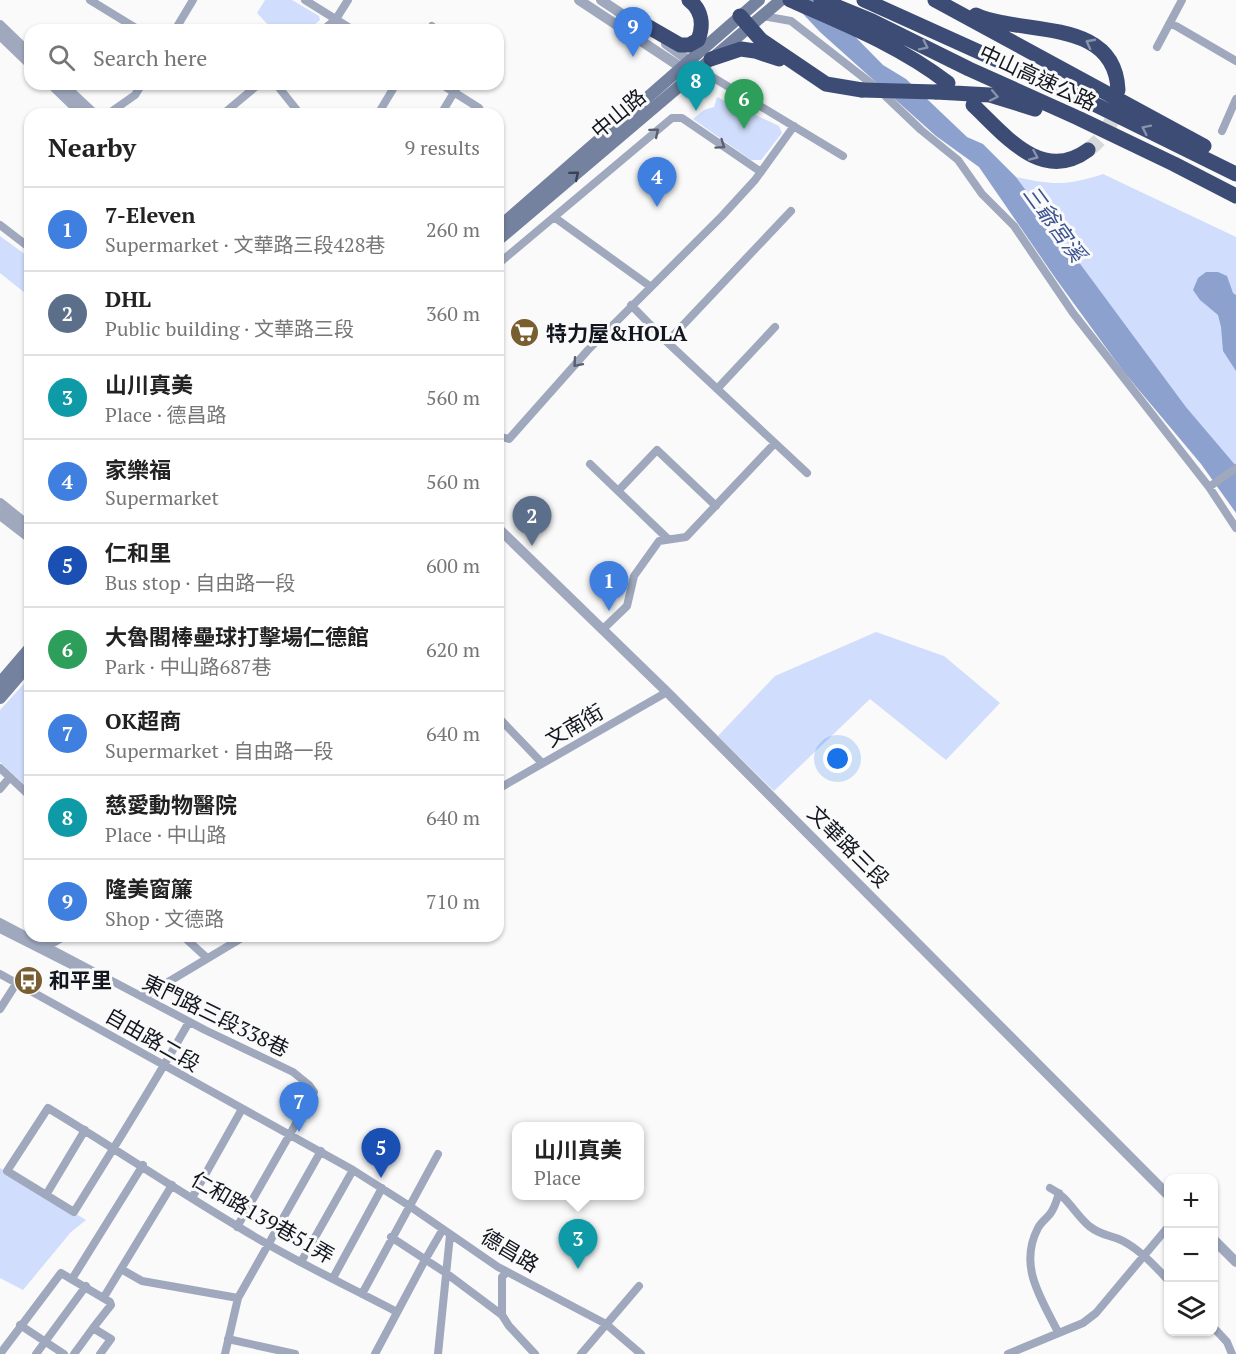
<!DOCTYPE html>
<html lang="en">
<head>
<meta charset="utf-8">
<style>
  :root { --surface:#fff; --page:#f2f2f2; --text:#222; --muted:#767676; --line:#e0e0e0; --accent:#ea580c }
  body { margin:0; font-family:"PT Serif","Noto Sans TC",serif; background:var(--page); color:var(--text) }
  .controls { position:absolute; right:18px; bottom:18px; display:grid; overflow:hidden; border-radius:12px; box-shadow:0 2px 4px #0004 }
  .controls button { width:54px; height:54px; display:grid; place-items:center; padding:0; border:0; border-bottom:2px solid var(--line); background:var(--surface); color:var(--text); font:30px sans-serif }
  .you { position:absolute; left:838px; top:759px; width:21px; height:21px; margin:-15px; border:4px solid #fff; border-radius:50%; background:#1a73e8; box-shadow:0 0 0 9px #1a73e833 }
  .badge { display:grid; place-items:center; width:39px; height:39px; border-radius:50%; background:var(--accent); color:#fff; font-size:20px; font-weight:700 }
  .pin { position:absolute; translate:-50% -50px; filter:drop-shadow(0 2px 3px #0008) }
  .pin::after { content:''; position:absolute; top:32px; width:21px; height:18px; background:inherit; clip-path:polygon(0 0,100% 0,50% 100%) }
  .popup { position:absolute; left:512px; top:1122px; width:132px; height:78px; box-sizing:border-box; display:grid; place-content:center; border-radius:12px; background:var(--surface); filter:drop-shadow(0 2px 4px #0005); font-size:20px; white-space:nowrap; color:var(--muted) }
  .popup b { font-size:22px; color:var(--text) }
  .popup::after { content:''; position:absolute; left:50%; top:100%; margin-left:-12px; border:12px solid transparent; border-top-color:var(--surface) }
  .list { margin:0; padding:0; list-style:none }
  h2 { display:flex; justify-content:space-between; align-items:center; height:78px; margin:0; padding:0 24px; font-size:26px }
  h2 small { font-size:20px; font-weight:400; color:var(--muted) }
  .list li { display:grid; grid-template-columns:39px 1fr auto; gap:18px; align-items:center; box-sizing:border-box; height:84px; padding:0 24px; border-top:2px solid var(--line) }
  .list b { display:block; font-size:22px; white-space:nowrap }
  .list p { margin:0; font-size:20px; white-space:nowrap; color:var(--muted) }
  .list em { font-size:20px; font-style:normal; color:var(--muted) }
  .icon { flex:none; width:33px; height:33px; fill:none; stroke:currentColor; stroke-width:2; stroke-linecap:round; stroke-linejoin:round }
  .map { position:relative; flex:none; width:1236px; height:1354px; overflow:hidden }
  .search { position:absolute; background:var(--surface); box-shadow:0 2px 4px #0004; left:24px; top:24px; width:480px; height:66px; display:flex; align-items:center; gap:15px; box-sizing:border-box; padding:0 21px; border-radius:18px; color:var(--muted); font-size:22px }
  .panel { position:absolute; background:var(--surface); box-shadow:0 2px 4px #0004; left:24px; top:108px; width:480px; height:834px; border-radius:18px }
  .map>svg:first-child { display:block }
  .green { fill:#d0ddfc }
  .water { fill:#8da1cf }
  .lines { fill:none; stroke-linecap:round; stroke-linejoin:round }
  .motorway-tunnel { stroke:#d7d8d9; stroke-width:15; stroke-dasharray:15 8; stroke-linecap:butt }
  .minor { stroke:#9fa8bd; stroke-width:8 }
  .tertiary { stroke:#9fa8bd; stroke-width:10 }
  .secondary { stroke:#74819f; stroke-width:12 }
  .motorway { stroke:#3c4c75; stroke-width:15 }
  .motorway-bridge { stroke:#3c4c75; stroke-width:15 }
  .oneway { stroke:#8892aa }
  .oneway2 { stroke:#585f6e }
  .oneway3 { stroke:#394152 }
  .labels { text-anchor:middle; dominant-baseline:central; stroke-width:6; stroke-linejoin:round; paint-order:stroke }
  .street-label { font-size:21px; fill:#12161f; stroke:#fafafa }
  .poi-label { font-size:21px; font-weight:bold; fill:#12161f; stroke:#fafafa; text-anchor:start }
  .water-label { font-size:22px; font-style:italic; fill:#3d5490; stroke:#fafafa }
</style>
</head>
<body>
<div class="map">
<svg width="1236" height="1354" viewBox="0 0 1236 1354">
  <rect width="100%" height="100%" fill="#fafafa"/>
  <!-- green -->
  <path class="green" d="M265 0H292L319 16 320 20 308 30H273L257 13Z
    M717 97 779 126 782 133 761 160H751L693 119 704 110 714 107Z
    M1103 174 1236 237V467L1186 407 1016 177C1051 185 1068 186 1103 174Z
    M0 236 30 258V297L0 273Z
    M876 632 944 656 1000 703 946 760 870 699 774 791 718 736 775 676Z
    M30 677V790L0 762V710Z
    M0 1168 86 1220 71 1232 23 1290 0 1278Z"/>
  <!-- water -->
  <path class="water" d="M790 0H819L883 65 906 79 967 137 983 144 1016 177 1186 407 1236 466V513L1201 464 1123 371 1056 279 979 167 936 136 820 32Z
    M1206 272H1218L1227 276 1233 293 1236 295V371L1223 351 1221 327 1218 315 1200 300 1193 290 1198 278Z"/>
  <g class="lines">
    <!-- motorway-tunnel -->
    <path class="motorway-tunnel" d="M1088 150C1104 138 1113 123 1117 103"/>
    <!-- minor -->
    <path class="minor" d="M90 0 139 30
      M305 0 353 30
      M763 16 791 21 877 88 921 130 958 160 982 194 1014 226 1073 313 1209 487 1236 528
      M1169 24 1176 26 1236 61
      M175 30 193 0
      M323 30 336 19 348 0
      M430 30 432 26
      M1157 47 1182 0
      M699 69 843 156
      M276 84 300 114
      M441 84 479 108
      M108 114 135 95 142 84
      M223 114 259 84
      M378 114 396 84
      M441 114 459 84
      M1222 131 1236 99
      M554 217 651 287
      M0 225 30 248
      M498 264 672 118H682L761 172
      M631 305 667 342 807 473
      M667 342 791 211
      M717 389 775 327
      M498 436 509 439 588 350 722 216 755 180 794 126
      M590 464 668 539
      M1209 487 1236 468
      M618 491 657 450 716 506
      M602 630 627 606 634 576 659 541 686 537 775 443
      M498 717 542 763
      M0 768 30 796
      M0 789 10 777
      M498 789 667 692
      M0 922 205 1030 293 1072 309 1085 314 1092 237 1227
      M0 929 77 968
      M183 936 207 958
      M48 946 65 936
      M0 974 353 1170 408 1205 498 1267 606 1324 641 1354
      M143 997 245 936
      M0 1009 16 984
      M189 1022C153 1086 113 1149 74 1212L7 1171 48 1108C111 1146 173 1188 237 1226 288 1258 344 1284 397 1312
      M1050 1188C1067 1196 1075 1214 1089 1226 1103 1237 1110 1234 1123 1241 1140 1250 1155 1266 1168 1280
      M46 1195 85 1130
      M192 1198 242 1109
      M391 1237 446 1273 502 1315
      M301 1262 353 1170
      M121 1269 142 1281 238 1298
      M507 1272 502 1277V1315L509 1326 535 1354
      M333 1278 382 1188
      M72 1279 143 1165
      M362 1294 438 1154
      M104 1297 172 1185
      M20 1325 64 1354
      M1214 1328 1227 1342 1232 1354
      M1058 1332C1041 1298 1018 1266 1038 1228 1041 1222 1046 1219 1050 1214 1055 1208 1057 1199 1059 1193
      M228 1339 295 1354
      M0 1354 61 1273 110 1302 111 1305 93 1328
      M36 1354 86 1286
      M74 1354 93 1328 111 1339 100 1354
      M225 1354 238 1298 321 1151
      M375 1354 425 1260 443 1229
      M438 1354 450 1235
      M581 1354 639 1286
      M1008 1354 1083 1323 1096 1313 1168 1227"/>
    <!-- tertiary -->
    <path class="tertiary" d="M579 0 682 68 699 69
      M601 0 631 20
      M0 25 30 54
      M0 35 30 64
      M666 44 695 65
      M51 84 82 114
      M62 84 94 114
      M0 503 30 527
      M0 515 30 538
      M498 528 667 692 1168 1195
      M1214 1240 1236 1262"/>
    <!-- secondary -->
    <path class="secondary" d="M498 228 759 0
      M498 240 781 0
      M0 683 30 648
      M0 698 30 663"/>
    <!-- motorway -->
    <path class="motorway" d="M790 0C845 24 900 46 948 83
      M821 0 872 21 969 69 1078 118 1174 164 1236 196
      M864 0 1088 101 1236 174
      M935 0 1204 146
      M976 15C1024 36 1115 17 1118 90
      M740 16 761 40 826 84 862 90
      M626 17 647 26 680 45H689L698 40C704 25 702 10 689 0
      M711 59 741 49 755 51 779 59
      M936 92 990 95 1035 109
      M973 105C1004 134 1042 184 1088 150"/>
    <!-- motorway-bridge -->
    <path class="motorway-bridge" d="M862 90 936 92"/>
  </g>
  <!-- one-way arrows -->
  <defs><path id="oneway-chevron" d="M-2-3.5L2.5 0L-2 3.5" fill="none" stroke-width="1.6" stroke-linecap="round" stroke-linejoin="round" transform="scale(1.5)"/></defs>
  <g class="oneway">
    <use href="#oneway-chevron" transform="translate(1090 43) rotate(-152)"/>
    <use href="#oneway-chevron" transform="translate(924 46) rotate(26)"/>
    <use href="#oneway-chevron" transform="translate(994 96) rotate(11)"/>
    <use href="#oneway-chevron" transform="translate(1146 129) rotate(-154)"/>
    <use href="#oneway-chevron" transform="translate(1034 156) rotate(24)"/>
  </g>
  <g class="oneway2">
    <use href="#oneway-chevron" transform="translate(655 132) rotate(-40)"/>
    <use href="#oneway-chevron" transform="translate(721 145) rotate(35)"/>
    <use href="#oneway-chevron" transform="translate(577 363) rotate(131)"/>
  </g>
  <use class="oneway3" href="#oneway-chevron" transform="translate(575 175) rotate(-40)"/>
  <!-- icons -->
  <defs>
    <symbol id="supermarket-disc" viewBox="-11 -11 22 22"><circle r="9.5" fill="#795e30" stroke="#fafafa"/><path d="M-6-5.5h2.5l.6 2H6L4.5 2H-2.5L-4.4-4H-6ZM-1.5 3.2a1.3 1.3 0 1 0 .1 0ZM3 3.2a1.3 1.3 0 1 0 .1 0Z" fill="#fff"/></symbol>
    <symbol id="bus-disc" viewBox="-11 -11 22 22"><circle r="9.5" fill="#795e30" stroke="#fafafa"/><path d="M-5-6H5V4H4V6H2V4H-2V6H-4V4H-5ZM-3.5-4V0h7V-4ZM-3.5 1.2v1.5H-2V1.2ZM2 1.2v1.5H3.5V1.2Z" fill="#fff"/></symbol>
  </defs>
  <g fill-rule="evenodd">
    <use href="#supermarket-disc" x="508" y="316" width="33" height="33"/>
    <use href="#bus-disc" x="12" y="964" width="33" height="33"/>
  </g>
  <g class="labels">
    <!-- street labels -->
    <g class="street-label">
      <text transform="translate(1038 77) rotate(25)">中山高速公路</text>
      <text transform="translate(618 113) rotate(-40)">中山路</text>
      <text transform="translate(574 725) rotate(-30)">文南街</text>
      <text transform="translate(849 846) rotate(45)">文華路三段</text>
      <text transform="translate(216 1015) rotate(26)">東門路三段338巷</text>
      <text transform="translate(153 1039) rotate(30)">自由路二段</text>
      <text transform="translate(263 1217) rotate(30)">仁和路139巷51弄</text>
      <text transform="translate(510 1250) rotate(31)">德昌路</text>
    </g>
    <!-- poi labels -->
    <g class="poi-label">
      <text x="546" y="333">特力屋&amp;HOLA</text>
      <text x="49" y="980">和平里</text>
    </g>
    <!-- water labels -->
    <g class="water-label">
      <text transform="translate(1055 223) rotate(54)">三爺宮溪</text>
    </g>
  </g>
</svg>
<div class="controls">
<button>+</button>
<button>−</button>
<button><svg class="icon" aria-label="layers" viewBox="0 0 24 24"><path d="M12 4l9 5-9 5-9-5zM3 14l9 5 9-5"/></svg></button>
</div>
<div class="you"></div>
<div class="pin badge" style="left:609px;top:611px;background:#3f7fe0">1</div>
<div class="pin badge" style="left:532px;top:546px;background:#5c6f8a">2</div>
<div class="pin badge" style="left:578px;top:1269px;background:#0f9aa8">3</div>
<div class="popup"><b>山川真美</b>Place</div>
<div class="pin badge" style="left:657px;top:207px;background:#3f7fe0">4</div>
<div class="pin badge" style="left:381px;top:1178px;background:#1a4fb4">5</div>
<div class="pin badge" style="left:744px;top:129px;background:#2e9e5b">6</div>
<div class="pin badge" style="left:299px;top:1132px;background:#3f7fe0">7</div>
<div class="pin badge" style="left:696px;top:111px;background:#0f9aa8">8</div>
<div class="pin badge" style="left:633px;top:57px;background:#3f7fe0">9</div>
<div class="search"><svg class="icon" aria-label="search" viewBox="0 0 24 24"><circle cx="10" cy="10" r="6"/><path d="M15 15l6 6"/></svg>Search here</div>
<section class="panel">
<h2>Nearby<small>9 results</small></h2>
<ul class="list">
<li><span class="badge" style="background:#3f7fe0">1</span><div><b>7-Eleven</b><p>Supermarket · 文華路三段428巷</p></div><em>260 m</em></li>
<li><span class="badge" style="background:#5c6f8a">2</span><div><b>DHL</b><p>Public building · 文華路三段</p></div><em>360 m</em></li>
<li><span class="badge" style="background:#0f9aa8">3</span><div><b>山川真美</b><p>Place · 德昌路</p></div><em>560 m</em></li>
<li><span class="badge" style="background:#3f7fe0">4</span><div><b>家樂福</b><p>Supermarket</p></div><em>560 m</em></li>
<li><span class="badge" style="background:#1a4fb4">5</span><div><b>仁和里</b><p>Bus stop · 自由路一段</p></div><em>600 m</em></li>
<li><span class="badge" style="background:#2e9e5b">6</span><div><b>大魯閣棒壘球打擊場仁德館</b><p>Park · 中山路687巷</p></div><em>620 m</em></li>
<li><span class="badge" style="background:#3f7fe0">7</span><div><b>OK超商</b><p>Supermarket · 自由路一段</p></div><em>640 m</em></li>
<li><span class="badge" style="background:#0f9aa8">8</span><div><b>慈愛動物醫院</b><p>Place · 中山路</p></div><em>640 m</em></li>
<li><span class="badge" style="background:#3f7fe0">9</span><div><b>隆美窗簾</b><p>Shop · 文德路</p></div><em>710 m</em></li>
</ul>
</section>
</div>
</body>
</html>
